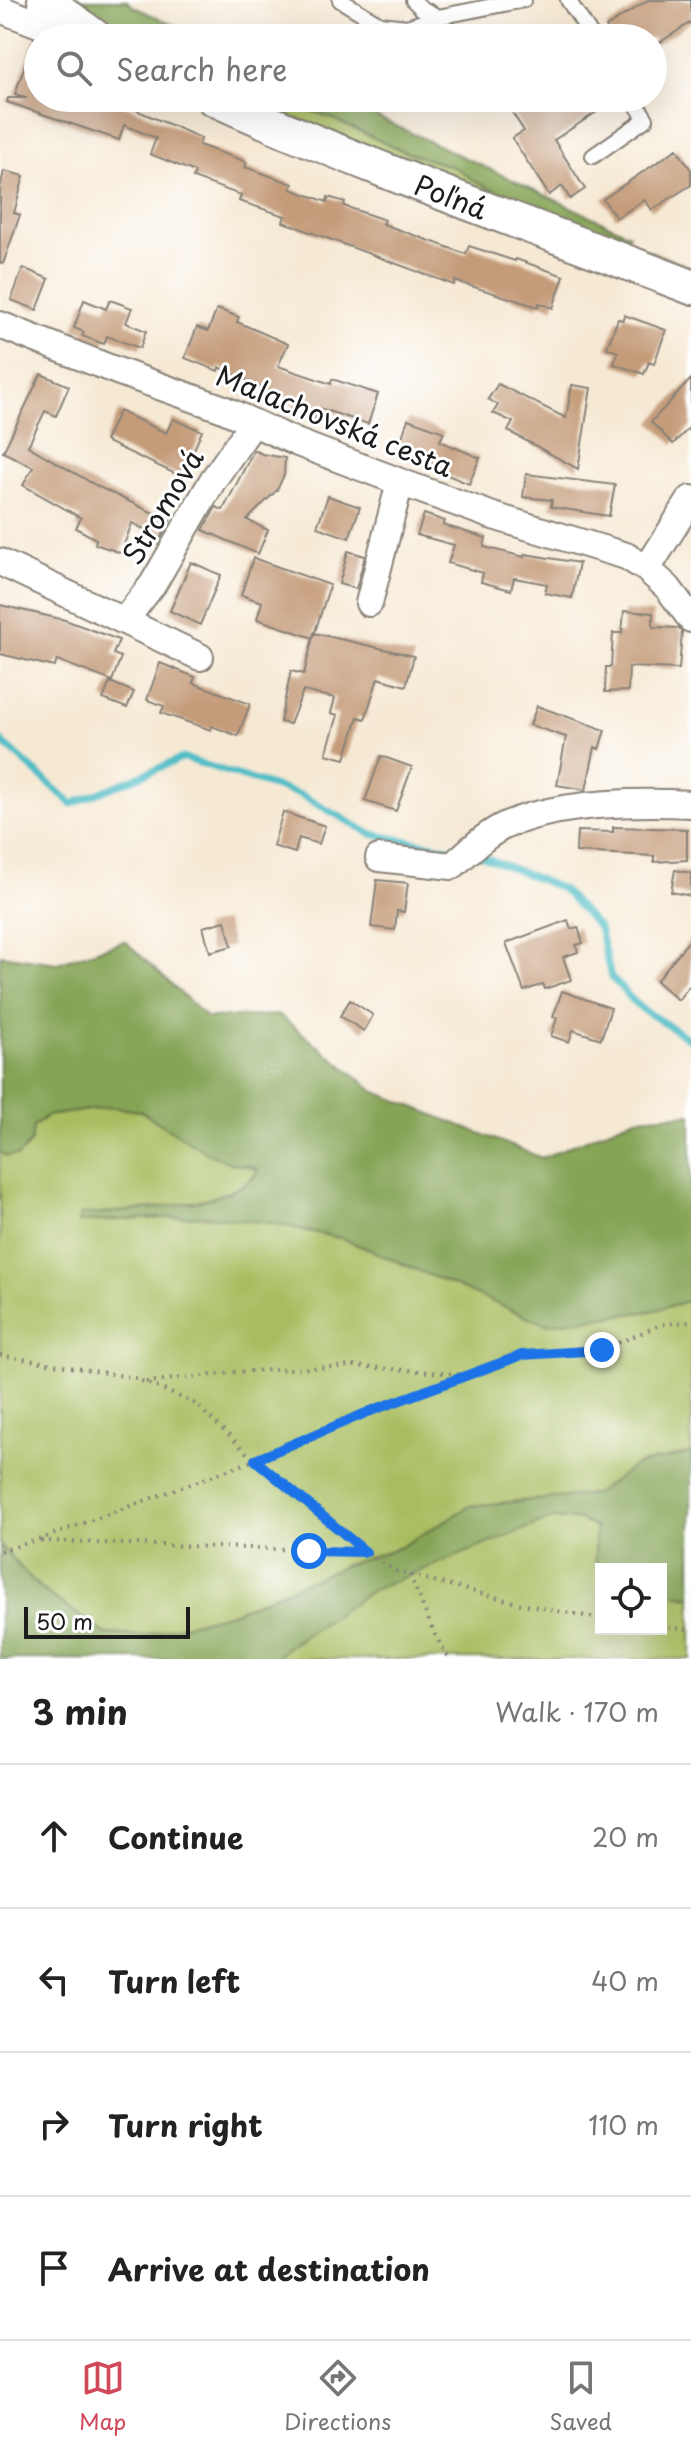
<!DOCTYPE html>
<html lang="en">
<head>
<meta charset="utf-8">
<style>
  :root { --surface:#fff; --page:#f2f2f2; --text:#222; --muted:#767676; --line:#e0e0e0; --accent:#d1495b }
  body { margin:0; font-family:"Playpen Sans",sans-serif; background:var(--page); color:var(--text) }
  .controls { position:absolute; right:24px; bottom:24px; display:grid; overflow:hidden; border-radius:0px; box-shadow:0 8px 32px #0002 }
  .controls button { width:72px; height:72px; display:grid; place-items:center; padding:0; border:0; border-bottom:2px solid var(--line); background:var(--surface); color:var(--text); font:40px sans-serif }
  .scale { position:absolute; left:24px; bottom:20px; width:166px; box-sizing:border-box; padding-left:8px; border:4px solid #1c1c1c; border-top:0; font-size:22px; line-height:28px; white-space:nowrap; color:#1c1c1c; -webkit-text-stroke:6px #fff; paint-order:stroke }
  .stop { position:absolute; width:24px; height:24px; margin:-18px; border:6px solid #1a73e8; border-radius:50%; background:#fff }
  .stop.end { background:#1a73e8; border-color:#fff; box-shadow:0 2px 8px #0008 }
  .list { margin:0; padding:0; list-style:none }
  h2 { display:flex; justify-content:space-between; align-items:center; height:104px; margin:0; padding:0 32px; font-size:34px }
  h2 small { font-size:26px; font-weight:400; color:var(--muted) }
  .list li { display:grid; grid-template-columns:52px 1fr auto; gap:24px; align-items:center; box-sizing:border-box; height:144px; padding:0 32px; border-top:2px solid var(--line) }
  .list b { display:block; font-size:30px; white-space:nowrap }
  .list em { font-size:26px; font-style:normal; color:var(--muted) }
  .icon { flex:none; width:44px; height:44px; fill:none; stroke:currentColor; stroke-width:2; stroke-linecap:round; stroke-linejoin:round }
  .map { position:relative; flex:none; width:691px; height:1659px; overflow:hidden }
  .search { position:absolute; background:var(--surface); box-shadow:0 8px 32px #0002; left:24px; right:24px; top:24px; height:88px; display:flex; align-items:center; gap:20px; box-sizing:border-box; padding:0 28px; border-radius:44px; color:var(--muted); font-size:30px }
  .sheet { height:680px; background:var(--surface) }
  nav { display:flex; justify-content:space-around; align-items:center; box-sizing:border-box; height:112px; border-top:2px solid var(--line); background:var(--surface); font-size:22px; color:var(--muted) }
  nav a { display:grid; justify-items:center; gap:4px }
  nav .on { color:var(--accent) }
  .map>svg:first-child { display:block }
  .green { fill:#a9bd61; stroke:#626c3e; stroke-width:2 }
  .forest { fill:#86a457; stroke:#51603a; stroke-width:2 }
  .lines { fill:none; stroke-linecap:round; stroke-linejoin:round }
  .stream { stroke:#4fbdc6; stroke-width:7 }
  .building { fill:#c59c7a }
  .service-casing { stroke:#898278; stroke-width:18 }
  .minor-casing { stroke:#898278; stroke-width:30 }
  .tertiary-casing { stroke:#898278; stroke-width:38 }
  .path { stroke:#898278; stroke-width:4; stroke-dasharray:2 6; stroke-linecap:butt }
  .service { stroke:#fff; stroke-width:14 }
  .minor { stroke:#fff; stroke-width:26 }
  .tertiary { stroke:#fff; stroke-width:34 }
  .route { stroke:#1a73e8; stroke-width:10 }
  .labels { text-anchor:middle; dominant-baseline:central; stroke-width:6; stroke-linejoin:round; paint-order:stroke }
  .street-label { font-size:28px; fill:#1c1c1c; stroke:#fff }
</style>
</head>
<body>
<div class="map">
<svg width="691" height="1659" viewBox="0 0 691 1659">
  <rect width="100%" height="100%" fill="#fff"/>
  <filter id="ink" filterUnits="userSpaceOnUse"><feTurbulence type="fractalNoise" baseFrequency=".0125" numOctaves="2"/><feDisplacementMap in="SourceGraphic" scale="16" xChannelSelector="R" yChannelSelector="G"/><feConvolveMatrix kernelMatrix="1 2 1 2 8 2 1 2 1" color-interpolation-filters="sRGB"/></filter>
  <filter id="wash" filterUnits="userSpaceOnUse"><feTurbulence type="fractalNoise" baseFrequency=".006" numOctaves="4" result="noise"/><feDisplacementMap in="SourceGraphic" scale="32" xChannelSelector="R" yChannelSelector="G"/><feGaussianBlur stdDeviation="1.8" result="paint"/><feColorMatrix in="noise" values="0 0 0 0 0 0 0 0 0 0 0 0 0 0 0 0 0 1.4 0 .05"/><feComposite in="paint" operator="in"/></filter>
  <g filter="url(#wash)">
    <rect width="100%" height="100%" fill="#f6e9d4"/>
    <!-- green -->
    <path class="green" d="M244 98H274L331 118 405 152 456 168 478 183 506 196 691 267V272Z
      M110 1107 140 1111 211 1155 258 1170C242 1207 119 1211 81 1215L78 1222 205 1216 272 1223 344 1239 545 1324 652 1311 691 1300V1453L636 1465 595 1494 470 1506 401 1547 349 1564 231 1613 142 1636 106 1634 41 1589 0 1546V1152L6 1156 31 1142 33 1127 46 1116Z
      M552 1518 580 1520 595 1527V1559L601 1573V1629H661V1591L691 1597V1659H276L286 1648 372 1590Z"/>
    <!-- forest -->
    <path class="forest" d="M69 0H126L134 7 203 38H131L86 13Z
      M274 98H336L629 234 625 241 506 196 478 183 456 168 405 152 331 118Z
      M125 941 207 1018 279 1015 376 1092 542 1158 636 1118 691 1114V1300L652 1311 545 1324 344 1239 272 1223 205 1216 78 1222 81 1215C118 1211 242 1207 258 1170L251 1166 233 1164 211 1155 140 1111 110 1107 46 1116 33 1127 31 1142 18 1156H6L0 1152V955L57 963Z
      M691 1453V1597L661 1591V1569H601V1573L595 1559V1527L580 1520 552 1518 372 1590 286 1648 276 1659H0V1546L41 1589 106 1634 142 1636 231 1613 349 1564 401 1547 470 1506 595 1494 636 1465Z"/>
    <g class="lines">
      <!-- stream -->
      <path class="stream" d="M0 740 72 804 183 758 301 795 371 834 459 850
        M475 853 562 889 599 928 611 977 639 1007 691 1040"/>
    </g>
    <g id="blocks">
      <!-- building -->
      <path class="building" d="M648 0H691V22L653 47V38H614L606 27Z
        M34 39 38 41V98H108L201 138 199 145 247 162 245 167 293 184 291 189 327 202 328 197 345 202 344 206 385 220 383 224 466 254 469 246 515 261 516 259 564 276 553 308 539 303 538 307 455 281 454 285 283 222 285 216 239 201 241 195 193 178 195 172 150 154 156 138 124 125 119 140 7 102 8 98H27L15 94Z
        M503 98H618L554 140 585 189 570 199 562 186 549 195 512 138 524 131Z
        M677 149 691 170V185L652 210 645 200 616 218 603 199Z
        M4 171 24 176 14 213 20 215 3 264 0 263V188Z
        M23 268 49 279 37 310 11 300Z
        M84 300 106 309 110 300 132 308 126 323 146 331 140 348 107 336 104 344 82 336 84 332 74 328Z
        M217 309 239 317 237 322 288 344 278 366 331 384 332 379 378 394 368 424 319 408 314 422 290 414 294 403 219 367 218 371 185 358 197 327 208 331Z
        M624 315 666 330 654 364 649 362 644 374 614 364 618 352 607 348 618 319 623 320Z
        M41 374 69 386 56 416 45 411 28 446 99 487 170 521 161 538 132 523 121 553 95 544 96 539 76 528 81 518 23 485 33 467 3 452Z
        M691 379V426L673 444 651 422Z
        M498 384 566 418 572 385 591 388 578 469 508 431 513 422 493 413 498 405 488 399Z
        M119 411 166 433 173 419 202 431 182 477 105 441Z
        M408 419 444 432 440 441 480 458 469 484 416 462 418 457 398 450Z
        M254 450 262 454 285 458 284 475 277 490 247 520 268 530 258 554 203 530 216 507 223 510Z
        M526 474 615 485 609 516 551 507 552 500 523 497Z
        M328 496 360 507 349 538 317 527Z
        M424 514 445 521 443 525 486 538 484 547 524 557 525 554 579 563 572 598 545 593 547 584 514 578 511 590 481 582 483 573 448 563 454 545 417 535Z
        M348 551 365 556 356 589 339 584Z
        M253 558 330 585 313 638 257 619 262 602 241 595Z
        M191 562 221 575 200 625 170 611Z
        M0 605 65 620 119 640 113 654 121 657 112 681 57 660 55 667 0 654Z
        M624 611 653 613V627L678 628 682 632 679 669 629 667 628 691 605 692 606 667H611L613 633H622Z
        M314 633 414 656 406 686 378 678 365 719 358 717 345 759 326 754 338 715 331 713 335 698 303 691 290 724 280 722 291 671 304 674Z
        M160 663 195 677 193 683 250 704 238 736 212 726 211 730 161 713 164 706 147 700Z
        M110 682 134 692 127 708 103 699Z
        M537 706 605 730 599 749 595 747 586 790 557 785 566 737 530 725Z
        M381 756 412 767 396 811 365 801Z
        M283 812 325 826 319 844 299 838 295 853 273 846Z
        M613 827 687 829V860L654 862V856L576 852 577 831 613 832Z
        M675 870 691 873V896L671 892Z
        M377 880 408 883 404 912 397 911 395 930 371 927Z
        M568 920 571 929 578 927 583 943 576 945 578 952 563 957 571 980 545 989 543 984 524 991 506 943Z
        M225 921 232 946 210 952 203 927Z
        M691 938V984L678 1000 656 981Z
        M562 991 611 1008 601 1039 573 1030 569 1042 551 1036 557 1018 553 1017Z
        M350 1000 373 1015 364 1031 340 1016Z"/>
    </g>
  </g>
  <g filter="url(#ink)">
    <use href="#blocks" fill-opacity="0" stroke="#898278" stroke-width="2"/>
    <g class="lines">
      <defs>
        <path id="service" d="M340 0 380 24 407 27 438 17
          M413 0 421 8 438 17 524 0
          M568 0 593 38
          M593 156 646 119 632 98"/>
        <path id="minor" d="M0 9 75 38
          M0 325 117 371 221 408 298 443 400 482 493 516 626 556 647 569 668 588 691 619
          M0 562 200 657
          M647 569 691 499
          M369 603 400 482
          M124 621 153 584 213 480 253 423
          M379 858 452 866C468 852 486 834 506 825 559 803 634 801 691 804"/>
        <path id="tertiary" d="M45 0 96 38
          M213 98C369 169 531 225 691 287"/>
      </defs>
      <!-- service casing -->
      <use href="#service" class="service-casing"/>
      <!-- minor casing -->
      <use href="#minor" class="minor-casing"/>
      <!-- tertiary casing -->
      <use href="#tertiary" class="tertiary-casing"/>
      <!-- path -->
      <path class="path" d="M0 1355 135 1378 196 1404 246 1452 364 1550
        M146 1382 248 1371 355 1366 468 1375
        M41 1541 366 1552 396 1571 521 1604 601 1619
        M0 1551 38 1540 255 1460 368 1412 522 1355 602 1350 660 1325 691 1321
        M410 1575 434 1633 449 1659
        M661 1626 691 1630"/>
      <!-- service -->
      <use href="#service" class="service"/>
      <!-- minor -->
      <use href="#minor" class="minor"/>
      <!-- tertiary -->
      <use href="#tertiary" class="tertiary"/>
    </g>
  </g>
  <g class="lines" filter="url(#ink)">
    <!-- route -->
    <path class="route" d="M309 1551 366 1552 255 1460 368 1412 522 1355 602 1350"/>
  </g>
  <g class="labels">
    <!-- street labels -->
    <g class="street-label">
      <text transform="translate(451 196) rotate(21)">Poľná</text>
      <text transform="translate(335 420) rotate(22)">Malachovská cesta</text>
      <text transform="translate(162 506) rotate(-59)">Stromová</text>
    </g>
  </g>
</svg>
<div class="controls">
<button><svg class="icon" aria-label="locate" viewBox="0 0 24 24"><circle cx="12" cy="12" r="6"/><path d="M12 2v4M12 18v4M2 12h4M18 12h4"/></svg></button>
</div>
<div class="scale">50 m</div>
<div class="stop" style="left:309px;top:1551px"></div>
<div class="stop end" style="left:602px;top:1350px"></div>
<div class="search"><svg class="icon" aria-label="search" viewBox="0 0 24 24"><circle cx="10" cy="10" r="6"/><path d="M15 15l6 6"/></svg>Search here</div>
</div>
<section class="sheet">
<h2>3 min<small>Walk · 170 m</small></h2>
<ul class="list">
<li><svg class="icon" aria-label="ahead" viewBox="0 0 24 24"><path d="M12 20V5M6 11l6-6 6 6"/></svg><div><b>Continue</b></div><em>20 m</em></li>
<li><svg class="icon" aria-label="left" viewBox="0 0 24 24"><path d="M17 20v-9H6M10 6l-5 5 5 5"/></svg><div><b>Turn left</b></div><em>40 m</em></li>
<li><svg class="icon" aria-label="right" viewBox="0 0 24 24"><path d="M7 20v-9h11M14 6l5 5-5 5"/></svg><div><b>Turn right</b></div><em>110 m</em></li>
<li><svg class="icon" aria-label="arrive" viewBox="0 0 24 24"><path d="M6 21V4h12l-3 4 3 4H6"/></svg><div><b>Arrive at destination</b></div></li>
</ul>
</section>
<nav>
<a class="on"><svg class="icon" aria-label="map" viewBox="0 0 24 24"><path d="M3 6l6-2 6 2 6-2v14l-6 2-6-2-6 2zM9 4v14M15 6v14"/></svg>Map</a>
<a><svg class="icon" aria-label="directions" viewBox="0 0 24 24"><path d="M12 3l9 9-9 9-9-9zM9 14v-3h6M13 9l2 2-2 2"/></svg>Directions</a>
<a><svg class="icon" aria-label="saved" viewBox="0 0 24 24"><path d="M7 4h10v16l-5-4-5 4z"/></svg>Saved</a>
</nav>
</body>
</html>
